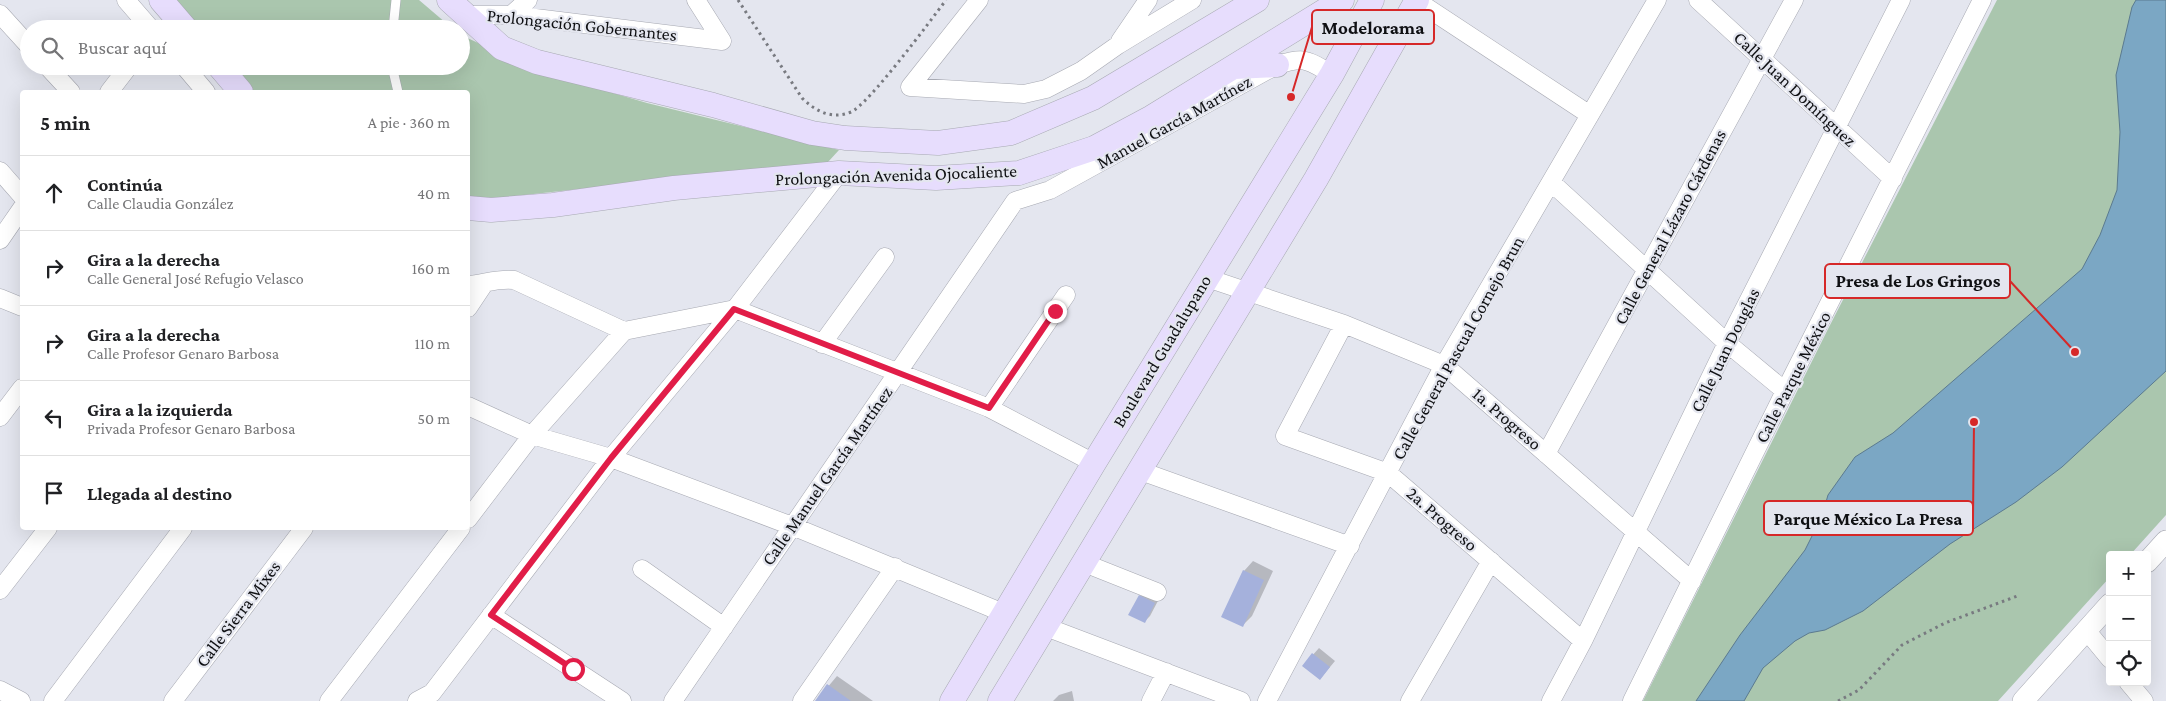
<!DOCTYPE html>
<html lang="es">
<head>
<meta charset="utf-8">
<style>
  :root { --surface:#fff; --page:#f2f2f2; --text:#202124; --muted:#757577; --line:#e0e0e0 }
  body { margin:0; font-family:"Crimson Pro",serif; background:var(--page); color:var(--text) }
  .controls { position:absolute; right:15px; bottom:15px; display:grid; overflow:hidden; border-radius:5px; box-shadow:0 5px 20px #0002 }
  .controls button { width:45px; height:45px; display:grid; place-items:center; padding:0; border:0; border-bottom:1px solid var(--line); background:var(--surface); color:var(--text); font:25px sans-serif }
  .stop { position:absolute; width:15px; height:15px; margin:-11px; border:4px solid #e11d48; border-radius:50%; background:#fff }
  .stop.end { background:#e11d48; border-color:#fff; box-shadow:0 1px 5px #0008 }
  .list { margin:0; padding:0; list-style:none }
  h2 { display:flex; justify-content:space-between; align-items:center; height:65px; margin:0; padding:0 20px; font-size:21px }
  h2 small { font-size:16px; font-weight:400; color:var(--muted) }
  .list li { display:grid; grid-template-columns:32px 1fr auto; gap:15px; align-items:center; box-sizing:border-box; height:75px; padding:0 20px; border-top:1px solid var(--line) }
  .list b { display:block; font-size:19px; white-space:nowrap }
  .list p { margin:0; font-size:16px; white-space:nowrap; color:var(--muted) }
  .list em { font-size:16px; font-style:normal; color:var(--muted) }
  .icon { flex:none; width:28px; height:28px; fill:none; stroke:currentColor; stroke-width:2; stroke-linecap:round; stroke-linejoin:round }
  .map { position:relative; flex:none; width:2166px; height:701px; overflow:hidden }
  .search { position:absolute; background:var(--surface); box-shadow:0 5px 20px #0002; left:20px; top:20px; width:450px; height:55px; display:flex; align-items:center; gap:12px; box-sizing:border-box; padding:0 18px; border-radius:28px; color:var(--muted); font-size:19px }
  .panel { position:absolute; background:var(--surface); box-shadow:0 5px 20px #0002; left:20px; top:90px; width:450px; height:440px; border-radius:5px }
  .map>svg:first-child { display:block }
  .green { fill:#aac6ae }
  .water { fill:#7ba7c4; stroke:#5b7a8f }
  .shadow { fill:#0003 }
  .building { fill:#a5b1dc }
  .lines { fill:none; stroke-linecap:round; stroke-linejoin:round }
  .service-casing { stroke:#a7a9b2; stroke-width:10 }
  .minor-casing { stroke:#a7a9b2; stroke-width:19 }
  .tertiary-casing { stroke:#a7a9b2; stroke-width:22 }
  .secondary-casing { stroke:#a7a9b2; stroke-width:25 }
  .path { stroke:#787a80; stroke-width:3; stroke-dasharray:2.5 4; stroke-linecap:butt }
  .service { stroke:#fff; stroke-width:9 }
  .minor { stroke:#fff; stroke-width:18 }
  .tertiary { stroke:#fff; stroke-width:21 }
  .secondary { stroke:#e7ddfd; stroke-width:24 }
  .route { stroke:#e11d48; stroke-width:6 }
  .labels { text-anchor:middle; dominant-baseline:central; stroke-width:4.5; stroke-linejoin:round; paint-order:stroke }
  .street-label { font-size:18px; fill:#0f1013; stroke:#e4e6ef }
  .leader { fill:none; stroke:#d62828; stroke-width:2 }
  .callout-dot { fill:#d62828; stroke:#e4e6ef; stroke-width:2 }
  .callout { fill:#e4e6ef; stroke:#d62828; stroke-width:2 }
  .callout-label { font-size:19px; text-anchor:middle; font-weight:bold; fill:#0f1013 }
</style>
</head>
<body>
<div class="map">
<svg width="2166" height="701" viewBox="0 0 2166 701">
  <rect width="100%" height="100%" fill="#e4e6ef"/>
  <!-- green -->
  <path class="green" d="M175 0H419L453 29H199Z
    M1997 0H2166V515L2130 555H2110V577L1998 701H1643L1828 329Z
    M461 35 541 72 647 103 839 150 828 162 470 201H468V92H254L231 66H461Z"/>
  <!-- water -->
  <path class="water" d="M2136 0H2166V371L2062 467 2016 502 1950 544 1863 611 1825 630 1809 633 1795 641 1763 668 1744 701H1696L1740 635 1805 550 1822 516 1828 495 1855 457 1893 433 2082 269 2100 235 2117 190 2120 132 2116 75 2132 7Z"/>
  <!-- shadow -->
  <path class="shadow" d="M1253 561 1273 571 1252 616 1243 625 1244 571Z
    M1146 590 1160 597 1150 616 1144 622 1140 596Z
    M1319 648 1335 661 1320 679 1303 666Z
    M837 676 873 701H816Z
    M1072 691 1074 701H1053L1059 695Z"/>
  <!-- building -->
  <path class="building" d="M1243 570 1264 580 1243 627 1221 617Z
    M1139 595 1155 603 1145 623 1128 615Z
    M1312 653 1330 667 1320 680 1302 666Z
    M827 684 851 701H815Z"/>
  <g class="lines">
    <defs>
      <path id="service" d="M393 29 396 0
        M392 66 398 92"/>
      <path id="minor" d="M126 0 151 29
        M696 0 722 41
        M1698 0 1893 179
        M1417 1 1590 115
        M0 14 29 46
        M463 15H511L722 41
        M511 15 528 0
        M1120 41 1148 0
        M47 66 71 92
        M184 66 206 92
        M910 87 1024 94 1046 89 1081 71 1118 45 1192 0
        M910 87 979 0
        M109 92 129 66
        M0 171 22 196
        M1552 183 1727 343 1785 391
        M0 240 22 208
        M1207 278 1344 324 1444 365 1692 581
        M468 285C484 284 497 278 514 280L624 331 735 309 989 408 1094 463
        M0 298 22 307
        M468 308 484 284
        M1344 324 1285 436 1388 473 1583 641
        M822 344 885 257
        M468 406 532 435 611 458 792 526 1006 614
        M989 408 1066 295
        M0 417 22 388
        M1546 454 1794 0
        M1138 470 1350 546
        M468 519 532 435 624 331
        M1084 563 1157 592
        M642 569 724 627
        M0 590 48 528
        M491 615 622 701
        M1046 627 1241 701
        M2086 630 2110 659
        M2128 682 2144 701
        M0 690 21 701
        M53 701 183 528
        M173 701 304 528
        M329 701 461 528
        M417 701 432 693 611 458 735 309 839 173
        M673 701 1015 201 1050 190 1277 65C1306 56 1306 60 1332 74
        M802 701 895 567
        M1151 701 1166 672
        M1267 701 1444 365 1657 0
        M1410 701 1491 561
        M1551 701 1583 641 1727 343 1901 0
        M1632 701 1785 391 1982 0"/>
      <path id="tertiary" d="M2147 562 2166 541
        M2023 701 2110 604"/>
      <path id="secondary" d="M161 0 186 29
        M449 0 502 48 537 62 713 105 812 133 845 138 938 143 1011 133 1093 98 1257 0
        M219 66 241 92
        M1234 67 1277 65
        M468 208 491 210 553 205 674 188 839 173 936 178 1019 173 1094 148 1152 117 1342 0
        M952 701 1094 463 1332 74 1372 0
        M1000 701 1316 179 1417 0"/>
    </defs>
    <!-- service casing -->
    <use href="#service" class="service-casing"/>
    <!-- minor casing -->
    <use href="#minor" class="minor-casing"/>
    <!-- tertiary casing -->
    <use href="#tertiary" class="tertiary-casing"/>
    <!-- secondary casing -->
    <use href="#secondary" class="secondary-casing"/>
    <!-- path -->
    <path class="path" d="M738 0 802 98C815 111 832 120 851 112 868 105 931 20 946 0
      M1838 701 1859 690 1902 645 1945 623 2020 595"/>
    <!-- service -->
    <use href="#service" class="service"/>
    <!-- minor -->
    <use href="#minor" class="minor"/>
    <!-- tertiary -->
    <use href="#tertiary" class="tertiary"/>
    <!-- secondary -->
    <use href="#secondary" class="secondary"/>
  </g>
  <g class="lines">
    <!-- route -->
    <path class="route" d="M573 669 491 615 611 458 734 309 989 408 1055 311"/>
  </g>
  <g class="labels">
    <!-- street labels -->
    <g class="street-label">
      <text transform="translate(582 25) rotate(6)">Prolongación Gobernantes</text>
      <text transform="translate(1795 89) rotate(43)">Calle Juan Domínguez</text>
      <text transform="translate(1174 122) rotate(-29)">Manuel García Martínez</text>
      <text transform="translate(896 175) rotate(-2)">Prolongación Avenida Ojocaliente</text>
      <text transform="translate(1670 227) rotate(-62)">Calle General Lázaro Cárdenas</text>
      <text transform="translate(1458 348) rotate(-61)">Calle General Pascual Cornejo Brun</text>
      <text transform="translate(1725 350) rotate(-64)">Calle Juan Douglas</text>
      <text transform="translate(1162 351) rotate(-59)">Boulevard Guadalupano</text>
      <text transform="translate(1793 377) rotate(-63)">Calle Parque México</text>
      <text transform="translate(1507 419) rotate(41)">1a. Progreso</text>
      <text transform="translate(827 476) rotate(-55)">Calle Manuel García Martínez</text>
      <text transform="translate(1442 519) rotate(41)">2a. Progreso</text>
      <text transform="translate(238 614) rotate(-53)">Calle Sierra Mixes</text>
    </g>
  </g>
  <!-- callouts -->
  <path class="leader" d="M1291 97L1312 27M2075 352L2010 281M1974 422L1973 518"/>
  <g class="callout-dot">
    <circle cx="1291" cy="97" r="5"/>
    <circle cx="2075" cy="352" r="5"/>
    <circle cx="1974" cy="422" r="5"/>
  </g>
  <g class="callout">
    <rect x="1312" y="10" width="122" height="34" rx="5"/>
    <rect x="1825" y="264" width="185" height="34" rx="5"/>
    <rect x="1764" y="501" width="209" height="34" rx="5"/>
  </g>
  <g class="callout-label">
    <text x="1373" y="34">Modelorama</text>
    <text x="1918" y="287">Presa de Los Gringos</text>
    <text x="1868" y="525">Parque México La Presa</text>
  </g>
</svg>
<div class="controls">
<button>+</button>
<button>−</button>
<button><svg class="icon" aria-label="locate" viewBox="0 0 24 24"><circle cx="12" cy="12" r="6"/><path d="M12 2v4M12 18v4M2 12h4M18 12h4"/></svg></button>
</div>
<div class="stop" style="left:573px;top:669px"></div>
<div class="stop end" style="left:1055px;top:311px"></div>
<div class="search"><svg class="icon" aria-label="search" viewBox="0 0 24 24"><circle cx="10" cy="10" r="6"/><path d="M15 15l6 6"/></svg>Buscar aquí</div>
<section class="panel">
<h2>5 min<small>A pie · 360 m</small></h2>
<ul class="list">
<li><svg class="icon" aria-label="ahead" viewBox="0 0 24 24"><path d="M12 20V5M6 11l6-6 6 6"/></svg><div><b>Continúa</b><p>Calle Claudia González</p></div><em>40 m</em></li>
<li><svg class="icon" aria-label="right" viewBox="0 0 24 24"><path d="M7 20v-9h11M14 6l5 5-5 5"/></svg><div><b>Gira a la derecha</b><p>Calle General José Refugio Velasco</p></div><em>160 m</em></li>
<li><svg class="icon" aria-label="right" viewBox="0 0 24 24"><path d="M7 20v-9h11M14 6l5 5-5 5"/></svg><div><b>Gira a la derecha</b><p>Calle Profesor Genaro Barbosa</p></div><em>110 m</em></li>
<li><svg class="icon" aria-label="left" viewBox="0 0 24 24"><path d="M17 20v-9H6M10 6l-5 5 5 5"/></svg><div><b>Gira a la izquierda</b><p>Privada Profesor Genaro Barbosa</p></div><em>50 m</em></li>
<li><svg class="icon" aria-label="arrive" viewBox="0 0 24 24"><path d="M6 21V4h12l-3 4 3 4H6"/></svg><div><b>Llegada al destino</b></div></li>
</ul>
</section>
</div>
</body>
</html>
